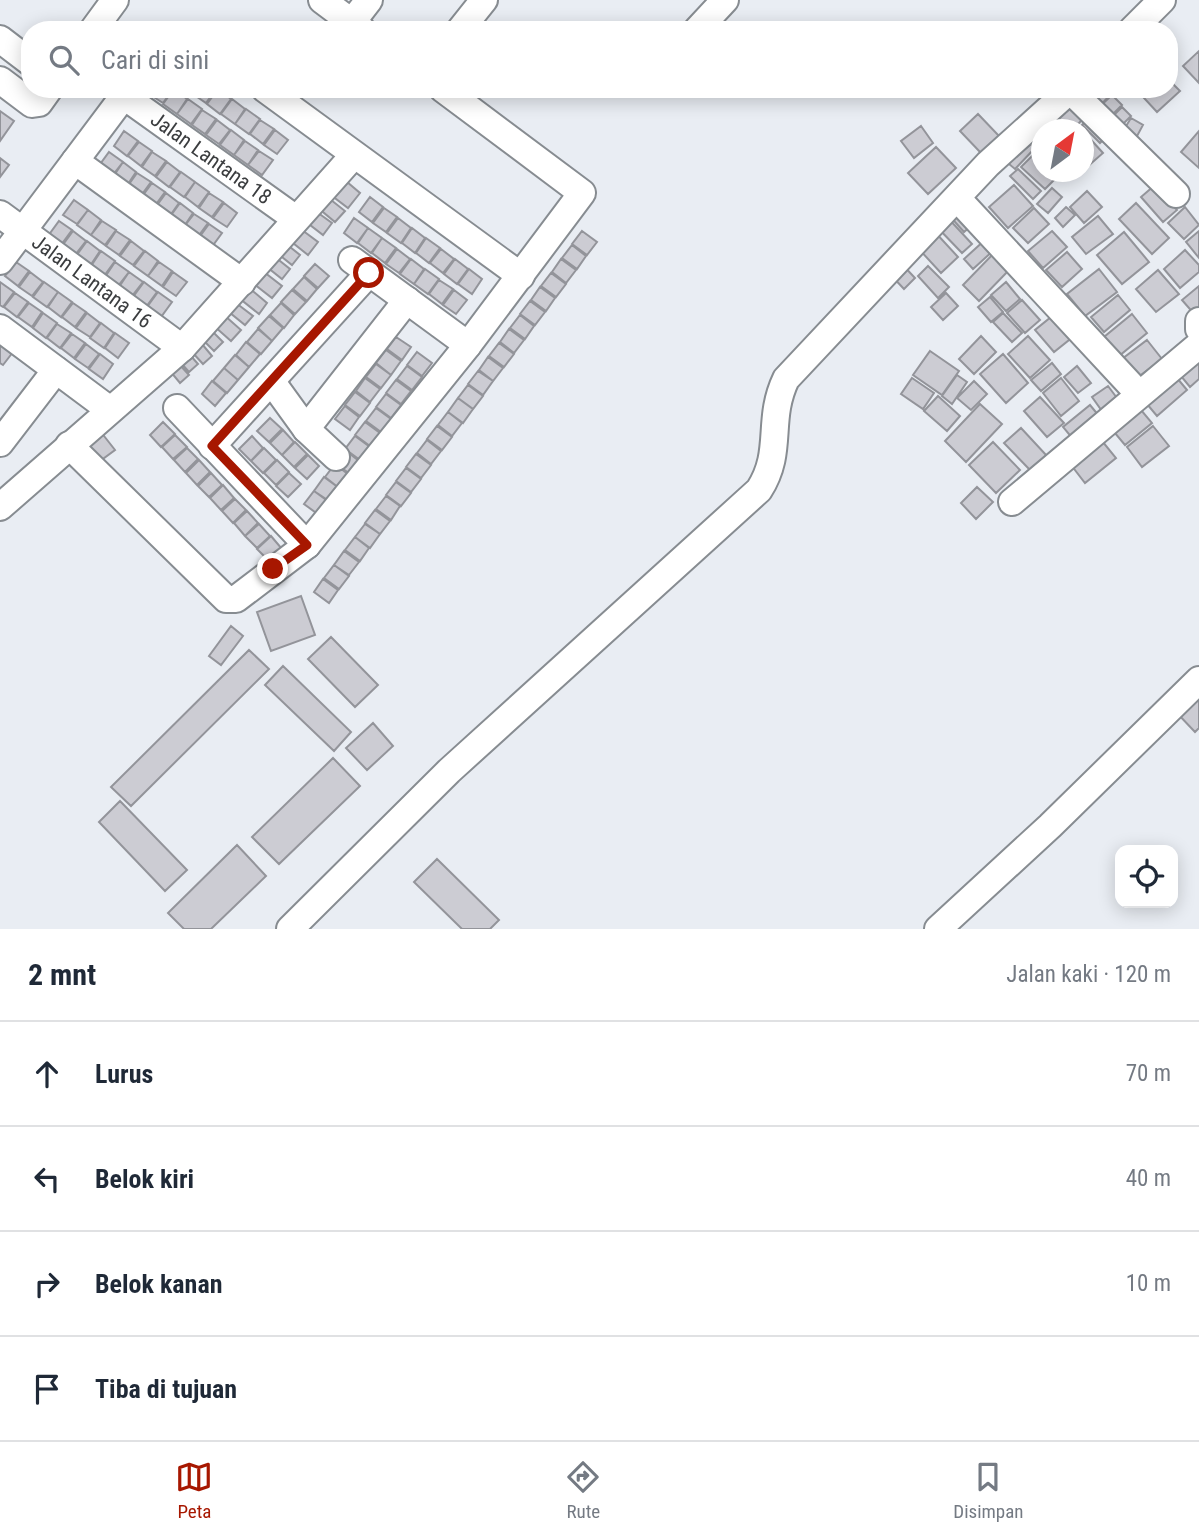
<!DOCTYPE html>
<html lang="id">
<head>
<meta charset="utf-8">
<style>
  :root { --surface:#fff; --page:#f6f6f7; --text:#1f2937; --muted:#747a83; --line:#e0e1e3; --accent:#a71700 }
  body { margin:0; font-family:"Roboto Condensed",sans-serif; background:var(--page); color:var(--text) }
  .controls { position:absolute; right:21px; bottom:21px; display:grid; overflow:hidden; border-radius:14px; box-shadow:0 4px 18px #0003 }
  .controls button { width:63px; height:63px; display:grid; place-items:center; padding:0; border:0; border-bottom:2px solid var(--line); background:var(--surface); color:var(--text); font:35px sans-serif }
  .compass { position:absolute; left:1031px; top:119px; width:63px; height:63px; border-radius:50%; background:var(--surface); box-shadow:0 4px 18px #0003; rotate:32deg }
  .stop { position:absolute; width:21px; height:21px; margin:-16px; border:5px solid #a71700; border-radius:50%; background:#fff }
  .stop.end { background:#a71700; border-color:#fff; box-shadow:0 2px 7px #0008 }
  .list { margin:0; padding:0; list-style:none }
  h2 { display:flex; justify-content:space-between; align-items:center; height:91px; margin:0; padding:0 28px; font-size:30px }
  h2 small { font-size:23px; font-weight:400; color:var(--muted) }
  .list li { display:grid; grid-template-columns:46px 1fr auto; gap:21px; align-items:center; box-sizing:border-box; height:105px; padding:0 28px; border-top:2px solid var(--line) }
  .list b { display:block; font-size:26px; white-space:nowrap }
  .list em { font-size:23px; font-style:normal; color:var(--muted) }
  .icon { flex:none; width:38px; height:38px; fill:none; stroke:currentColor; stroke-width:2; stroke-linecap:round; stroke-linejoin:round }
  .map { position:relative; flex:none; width:1199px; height:929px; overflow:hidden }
  .search { position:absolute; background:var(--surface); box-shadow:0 4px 18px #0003; left:21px; right:21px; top:21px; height:77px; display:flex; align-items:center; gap:18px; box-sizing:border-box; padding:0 24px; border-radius:28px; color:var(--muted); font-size:26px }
  .sheet { height:511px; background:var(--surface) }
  nav { display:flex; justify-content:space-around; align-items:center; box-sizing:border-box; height:98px; border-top:2px solid var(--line); background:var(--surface); font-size:19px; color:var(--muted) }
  nav a { display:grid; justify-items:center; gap:4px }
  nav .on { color:var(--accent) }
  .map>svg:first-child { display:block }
  .building { fill:#ccccd3; stroke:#93949a; stroke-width:2 }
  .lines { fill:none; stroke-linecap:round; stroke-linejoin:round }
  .minor-casing { stroke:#878c91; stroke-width:30 }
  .minor { stroke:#fff; stroke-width:26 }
  .route { stroke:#a71700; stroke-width:9 }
  .labels { text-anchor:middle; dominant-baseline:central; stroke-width:5; stroke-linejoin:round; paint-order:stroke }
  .street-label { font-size:21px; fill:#3b3d3f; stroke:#fff }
</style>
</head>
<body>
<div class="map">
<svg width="1199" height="929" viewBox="0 0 1199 929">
  <rect width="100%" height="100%" fill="#e9edf3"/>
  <!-- building -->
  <path class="building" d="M1199 51V83L1183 66Z
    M1169 80 1180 91 1157 112 1144 98 1152 89H1169Z
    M152 89H173L163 103 149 94Z
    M174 89 187 99 177 114 163 104Z
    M196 89H216L206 103 193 94Z
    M218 89 231 99 220 114 207 104Z
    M1091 89H1109L1112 93 1095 111 1082 98Z
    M1112 95 1122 105 1105 122 1095 111Z
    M1069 98 1087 114 1073 130H1042Z
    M188 99 202 109 191 124 177 114Z
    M232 99 245 109 235 124 221 114Z
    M1122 107 1131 116 1116 131 1107 122Z
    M246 109 260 119 249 134 235 124Z
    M202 110 216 119 205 134 192 125Z
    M0 111 14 121 0 141Z
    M978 114 999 136 981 153 960 131Z
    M1091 116 1109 134 1100 143 1082 125Z
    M1131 118 1143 125 1136 138 1123 131Z
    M217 120 230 130 219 144 206 135Z
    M260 120 274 129 263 144 250 134Z
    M921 126 933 143 914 158 901 141Z
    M231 130 244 140 234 155 220 145Z
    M275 130 288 140 277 154 264 145Z
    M124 131 138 141 127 156 114 146Z
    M1199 131V168L1181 152Z
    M1084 132 1103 153 1086 168 1084 166Z
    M1023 137 1035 148 1015 169 1003 159Z
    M245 141 258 150 248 165 234 155Z
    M139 142 152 151 141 166 128 156Z
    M936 147 956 168 928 194 908 173Z
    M259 151 273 160 262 175 248 165Z
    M109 152 123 162 112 176 98 167Z
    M152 152 166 161 155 176 142 167Z
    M1033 155 1042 163V172H1051L1057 177 1045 189 1021 167Z
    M0 158 9 165 0 177Z
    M123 162 136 172 126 187 113 177Z
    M167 162 180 172 169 187 156 177Z
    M1018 169 1041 191 1033 199 1010 176Z
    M181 172 195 182 184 197 170 187Z
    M137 173 151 182 140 197 127 187Z
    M340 176 360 193 348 208 327 192Z
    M195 182 209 192 198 207 185 197Z
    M152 183 165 192 154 207 141 198Z
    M1014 185 1033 206 1008 228 989 207Z
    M1155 185 1177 210 1163 222 1141 197Z
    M1052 188 1062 197 1048 213 1037 204Z
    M1087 191 1102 207 1084 223 1070 207Z
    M166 193 179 203 169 217 155 208Z
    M209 193 223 202 212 217 199 208Z
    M326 196 345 211 335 222 317 207Z
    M370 197 383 207 372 222 359 212Z
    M74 200 88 210 77 224 63 215Z
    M180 203 193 213 183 228 169 218Z
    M224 203 237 213 227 227 213 218Z
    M1136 203 1169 238 1152 254 1119 219Z
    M954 206 972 225 964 232 947 213Z
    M1066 207 1075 215 1063 227 1055 218Z
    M1185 207 1199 225 1184 239 1168 223Z
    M384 208 397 217 386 232 373 223Z
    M1034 208 1049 224 1028 243 1013 228Z
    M88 210 101 220 91 235 77 225Z
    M314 210 332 223 323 235 305 221Z
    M194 214 208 223 197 238 183 228Z
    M1098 216 1113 234 1086 254 1072 237Z
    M947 217 972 244 962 253 936 226Z
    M354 218 368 228 357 243 344 233Z
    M398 218 411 228 401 243 387 233Z
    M59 221 72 230 61 245 48 236Z
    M102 221 116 230 105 245 91 235Z
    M209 224 222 233 211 248 198 239Z
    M298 227 318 242 308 255 288 239Z
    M368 228 382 238 371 253 358 243Z
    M412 228 425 238 415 253 402 243Z
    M73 231 86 241 75 255 62 246Z
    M116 231 130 240 119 255 106 246Z
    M582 231 597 242 587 255 572 244Z
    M934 231 958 257 941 273 917 247Z
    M1052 231 1067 247 1043 268 1028 251Z
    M1199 231V258L1186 242Z
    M1124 232 1149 262 1122 284 1097 255Z
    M382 238 396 248 385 263 372 253Z
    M426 238 440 248 429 263 416 253Z
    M986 239 995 249 973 269 964 259Z
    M87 241 100 251 90 266 76 256Z
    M131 241 144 251 133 265 120 256Z
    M285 243 300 255 292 265 277 253Z
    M572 245 586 256 577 269 562 258Z
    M397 249 410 259 399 273 386 264Z
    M441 249 454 259 443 273 430 263Z
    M1185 250 1199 265V272L1180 288 1164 269Z
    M101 251 115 261 104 276 91 266Z
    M145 251 158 261 148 276 134 266Z
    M995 252 1011 268 979 301 963 285Z
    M1067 252 1082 269 1062 287 1046 270Z
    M275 257 290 269 282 279 267 267Z
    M411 259 424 269 414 284 400 274Z
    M455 259 468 269 457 284 444 274Z
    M561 259 576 270 566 283 552 272Z
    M899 261 915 278 904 289 888 272Z
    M16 262 29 271 18 286 5 276Z
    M115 262 129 272 118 286 105 277Z
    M159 262 172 271 162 286 148 276Z
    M315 264 329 276 318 288 304 276Z
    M928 266 949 287 938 298 918 276Z
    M425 269 439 279 428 294 414 284Z
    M469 269 482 279 472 294 458 284Z
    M1099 269 1117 292 1085 316 1067 294Z
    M1158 270 1179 294 1156 312 1136 289Z
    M30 272 43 282 32 296 19 287Z
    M129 272 143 282 132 296 119 287Z
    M173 272 187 282 176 296 163 287Z
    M264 272 282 286 272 298 254 284Z
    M551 273 566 284 556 297 541 286Z
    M304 277 317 289 307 301 293 289Z
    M439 280 453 289 442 304 429 294Z
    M0 282 14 292 3 307 0 305Z
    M44 282 58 292 47 307 33 297Z
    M144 282 157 292 146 307 133 297Z
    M1006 282 1020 299 1006 311 991 295Z
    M1199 286V312L1195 315 1182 300Z
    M248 287 267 303 259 314 239 298Z
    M540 287 555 298 546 311 531 300Z
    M292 290 306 302 295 314 281 302Z
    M454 290 467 300 456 314 443 305Z
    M58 292 72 302 61 317 48 307Z
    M158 292 172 302 161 317 147 307Z
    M15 293 28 302 17 317 4 307Z
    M946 293 958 306 943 320 931 307Z
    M1118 295 1130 310 1104 332 1091 317Z
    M990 297 1003 312 991 322 978 307Z
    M1022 300 1040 320 1025 333 1007 313Z
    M530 301 545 312 535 325 520 314Z
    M29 303 42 312 32 327 18 317Z
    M73 303 86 312 75 327 62 317Z
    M236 303 253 316 245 325 229 312Z
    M281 303 294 315 284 328 270 315Z
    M43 313 57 323 46 338 33 328Z
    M87 313 100 323 90 337 76 328Z
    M1003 313 1022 333 1012 342 993 322Z
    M1056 313 1074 336 1054 352 1035 330Z
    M1132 314 1147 333 1119 356 1104 337Z
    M224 315 241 330 231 341 214 326Z
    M520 315 534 326 525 339 510 328Z
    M269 316 283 328 272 341 258 328Z
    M101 323 114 333 104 348 90 338Z
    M57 324 71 333 60 348 47 338Z
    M258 329 272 341 261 354 247 342Z
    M509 329 524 340 514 353 500 342Z
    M211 330 223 342 214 351 202 339Z
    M115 333 129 343 118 358 105 348Z
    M72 334 85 343 74 358 61 348Z
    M981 336 996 352 974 374 959 359Z
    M1028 336 1050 360 1030 378 1008 354Z
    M396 337 411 347 402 360 387 349Z
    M1147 340 1162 359 1137 378 1122 359Z
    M246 342 260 354 249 367 236 355Z
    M0 343 13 352 3 365 0 363Z
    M499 343 514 354 504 367 489 356Z
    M86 344 99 354 88 368 75 359Z
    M202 344 212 356 203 364 192 352Z
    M386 350 401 361 391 375 376 363Z
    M930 351 959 371 942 395 913 375Z
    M417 352 432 363 422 376 407 365Z
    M100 354 113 364 103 379 89 369Z
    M1003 354 1028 383 1006 403 980 374Z
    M190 355 198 364 189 372 181 363Z
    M235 355 249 367 238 380 224 368Z
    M1199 355V379L1190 387 1176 370Z
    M488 357 503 368 493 381 479 370Z
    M1052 363 1061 374 1041 391 1031 380Z
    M179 364 189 375 180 383 170 371Z
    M376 364 391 375 381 388 366 377Z
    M407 366 422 377 412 390 397 379Z
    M1077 366 1091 383 1078 393 1064 377Z
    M224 368 238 380 227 393 213 381Z
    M478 371 493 381 483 395 468 384Z
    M1172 372 1187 390 1157 416 1142 398Z
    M957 375 967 382 952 404 942 396Z
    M365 378 380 389 370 402 356 391Z
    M912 378 934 393 923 409 901 394Z
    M1061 378 1079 401 1061 416 1043 393Z
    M396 380 411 391 401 404 386 393Z
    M212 381 226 393 215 406 202 394Z
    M974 381 987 394 971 410 957 398Z
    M468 385 483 396 473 409 458 398Z
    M1108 386 1123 406 1107 418 1092 397Z
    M355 392 370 403 360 416 345 405Z
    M386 394 401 405 391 418 376 407Z
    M938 396 960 416 947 431 924 411Z
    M1040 397 1064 423 1047 437 1024 411Z
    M458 398 473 409 463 423 448 412Z
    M980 404 1002 424 966 462 945 441Z
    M1136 404 1152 423 1125 445 1109 426Z
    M1090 405 1104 422 1078 445 1063 427Z
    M345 406 359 417 350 430 335 419Z
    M376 408 391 419 381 432 366 421Z
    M448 412 462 423 452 436 438 425Z
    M270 418 282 429 269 442 257 431Z
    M163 422 175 434 161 447 150 435Z
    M365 422 380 433 370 446 355 435Z
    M437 426 452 437 442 450 427 439Z
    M1153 426 1169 446 1142 467 1127 447Z
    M97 427 115 450 100 461 83 438Z
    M1021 428 1047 456 1031 471 1004 443Z
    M283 430 294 442 282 455 270 443Z
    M175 435 187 447 173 459 162 447Z
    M252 436 263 448 251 461 239 449Z
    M355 436 370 447 360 460 345 449Z
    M1098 436 1116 458 1085 483 1068 461Z
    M427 440 441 451 431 464 417 453Z
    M295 442 307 454 294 467 282 455Z
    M993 442 1020 470 996 493 969 465Z
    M187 448 198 459 185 472 174 460Z
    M264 448 276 460 263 473 251 461Z
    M345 450 359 461 350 474 335 463Z
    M416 454 431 465 421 478 406 467Z
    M308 455 319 466 307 479 295 468Z
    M199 460 210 472 197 485 186 473Z
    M277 460 289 472 276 485 264 473Z
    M335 464 349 475 339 488 325 477Z
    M406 468 421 479 411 492 396 481Z
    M211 473 222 485 209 497 198 486Z
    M289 473 301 484 288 497 276 486Z
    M324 477 339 488 329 501 314 491Z
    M396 482 411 493 401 506 386 495Z
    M223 485 234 498 221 510 210 498Z
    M977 487 993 502 976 519 961 503Z
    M314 491 329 502 319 515 304 504Z
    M386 496 400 506 391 520 376 509Z
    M235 499 246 510 233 523 222 511Z
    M375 510 390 521 380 534 365 523Z
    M247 511 258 523 245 536 234 523Z
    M259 524 270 536 257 548 245 536Z
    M365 524 380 534 370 548 355 537Z
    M271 536 282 549 269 561 257 549Z
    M355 537 369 548 360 561 345 550Z
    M344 551 359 562 349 575 334 565Z
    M334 565 349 576 339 589 324 578Z
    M323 579 338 590 329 603 314 592Z
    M301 596 315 635 271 651 257 612Z
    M231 626 243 636 221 665 209 656Z
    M331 637 378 685 355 707 308 659Z
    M249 650 269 669 131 806 111 787Z
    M283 666 351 732 334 751 265 685Z
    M1199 690V728L1195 732 1176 712Z
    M373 723 393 746 367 770 346 748Z
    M333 758 360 786 279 864 252 837Z
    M120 801 187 870 165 891 99 822Z
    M237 845 266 876 211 929H184L168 913Z
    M437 859 499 920 490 929H462L414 882Z"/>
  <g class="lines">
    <defs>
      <g id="minor">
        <path d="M322 0 362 30"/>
        <path d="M352 22 369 0"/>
        <path d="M93 30 115 0"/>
        <path d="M460 30 484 0"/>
        <path d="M697 30 725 0"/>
        <path d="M1132 30 1162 0"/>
        <path d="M0 39 30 62"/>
        <path d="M0 80 32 104 39 103 49 89"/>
        <path d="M265 89 521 276"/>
        <path d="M1070 90 1176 194"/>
        <path id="s1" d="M124 96 296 219"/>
        <path d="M75 161 242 282"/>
        <path d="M957 198 1139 394"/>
        <path id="s2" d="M0 214 182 348"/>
        <path d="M352 260 468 345"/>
        <path d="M0 261 129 89"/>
        <path d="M1199 321V329"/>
        <path d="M0 328 110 410"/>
        <path d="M272 382 306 429 336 457"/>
        <path d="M177 408 307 545"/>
        <path d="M306 429 407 300"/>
        <path d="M0 443 56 370"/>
        <path d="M69 445 226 599H236L307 545 468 345 582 193 443 89"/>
        <path d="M212 446 369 273"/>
        <path d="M1012 502 1199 345"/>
        <path d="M0 507 182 348 354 155"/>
        <path d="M290 929 449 771 759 490C784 451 766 421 786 379L988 164 1071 89"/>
        <path d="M938 929 1050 826 1199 680"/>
      </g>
    </defs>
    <!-- minor casing -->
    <use href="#minor" class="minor-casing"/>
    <!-- minor -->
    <use href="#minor" class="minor"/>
  </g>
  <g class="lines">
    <!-- route -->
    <path class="route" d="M273 569 307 545 212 446 369 273"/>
  </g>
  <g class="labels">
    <!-- street labels -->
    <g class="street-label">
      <text stroke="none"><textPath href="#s1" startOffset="107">Jalan Lantana 18</textPath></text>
      <text stroke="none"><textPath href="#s2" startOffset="114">Jalan Lantana 16</textPath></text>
    </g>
  </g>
</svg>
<div class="controls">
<button><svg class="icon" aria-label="locate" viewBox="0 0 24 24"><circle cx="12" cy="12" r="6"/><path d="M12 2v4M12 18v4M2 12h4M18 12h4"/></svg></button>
</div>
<svg class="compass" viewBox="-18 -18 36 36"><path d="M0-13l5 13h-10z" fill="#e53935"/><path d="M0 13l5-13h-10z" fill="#747a83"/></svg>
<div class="stop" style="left:369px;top:273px"></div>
<div class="stop end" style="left:273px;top:569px"></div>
<div class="search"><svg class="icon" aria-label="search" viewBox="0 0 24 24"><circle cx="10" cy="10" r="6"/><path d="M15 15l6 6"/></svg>Cari di sini</div>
</div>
<section class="sheet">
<h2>2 mnt<small>Jalan kaki · 120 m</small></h2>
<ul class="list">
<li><svg class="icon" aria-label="ahead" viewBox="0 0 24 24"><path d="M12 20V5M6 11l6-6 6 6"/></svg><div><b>Lurus</b></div><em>70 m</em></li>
<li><svg class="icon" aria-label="left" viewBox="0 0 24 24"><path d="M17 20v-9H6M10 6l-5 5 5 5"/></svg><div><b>Belok kiri</b></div><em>40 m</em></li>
<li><svg class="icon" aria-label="right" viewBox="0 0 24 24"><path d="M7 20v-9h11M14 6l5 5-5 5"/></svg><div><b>Belok kanan</b></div><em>10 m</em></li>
<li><svg class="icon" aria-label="arrive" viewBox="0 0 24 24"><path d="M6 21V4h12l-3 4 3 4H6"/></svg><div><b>Tiba di tujuan</b></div></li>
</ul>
</section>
<nav>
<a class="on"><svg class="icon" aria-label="map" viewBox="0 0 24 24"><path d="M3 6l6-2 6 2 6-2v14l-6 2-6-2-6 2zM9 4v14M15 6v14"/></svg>Peta</a>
<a><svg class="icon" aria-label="directions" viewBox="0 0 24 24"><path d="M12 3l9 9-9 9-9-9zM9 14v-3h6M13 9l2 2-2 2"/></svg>Rute</a>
<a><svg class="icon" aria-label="saved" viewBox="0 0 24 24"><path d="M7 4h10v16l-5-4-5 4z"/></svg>Disimpan</a>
</nav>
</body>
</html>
